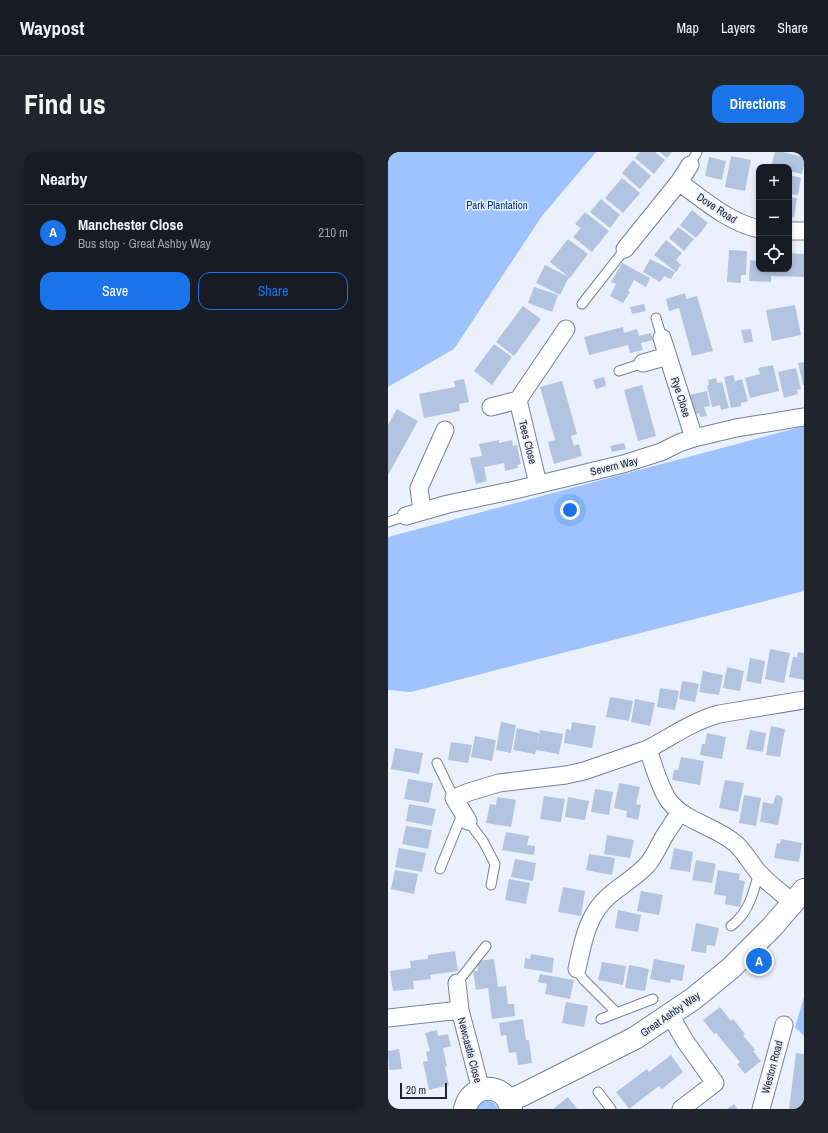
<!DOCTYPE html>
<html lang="en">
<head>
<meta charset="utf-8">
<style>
  :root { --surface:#171b24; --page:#20242c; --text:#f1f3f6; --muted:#9ea1a6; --line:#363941; --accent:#1a73e8 }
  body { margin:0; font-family:"Archivo Narrow",sans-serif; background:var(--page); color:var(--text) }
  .controls { position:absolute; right:12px; top:12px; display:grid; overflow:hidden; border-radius:8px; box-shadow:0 2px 6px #0003 }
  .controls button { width:36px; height:36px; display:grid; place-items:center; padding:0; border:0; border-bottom:1px solid var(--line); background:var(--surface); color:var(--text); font:20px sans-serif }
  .scale { position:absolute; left:12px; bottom:10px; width:47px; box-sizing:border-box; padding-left:4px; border:2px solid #202631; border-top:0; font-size:11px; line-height:14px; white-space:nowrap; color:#202631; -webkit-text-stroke:3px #eaf1fd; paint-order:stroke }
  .you { position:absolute; left:182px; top:358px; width:14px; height:14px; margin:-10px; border:3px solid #fff; border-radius:50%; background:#1a73e8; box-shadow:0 0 0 6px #1a73e833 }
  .badge { display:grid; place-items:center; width:26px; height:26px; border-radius:50%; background:var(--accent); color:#fff; font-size:13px; font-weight:700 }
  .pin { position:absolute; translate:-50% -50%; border:2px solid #fff; box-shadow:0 1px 4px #0006 }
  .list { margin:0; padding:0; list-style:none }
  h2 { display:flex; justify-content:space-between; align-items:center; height:52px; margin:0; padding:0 16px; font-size:17px }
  h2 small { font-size:13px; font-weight:400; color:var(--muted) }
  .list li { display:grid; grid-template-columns:26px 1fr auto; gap:12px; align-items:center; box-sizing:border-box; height:56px; padding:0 16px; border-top:1px solid var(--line) }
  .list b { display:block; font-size:15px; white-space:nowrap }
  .list p { margin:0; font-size:13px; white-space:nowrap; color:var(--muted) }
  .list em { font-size:13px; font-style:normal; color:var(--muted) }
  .actions { display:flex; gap:8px; padding:12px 16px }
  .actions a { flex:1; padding:9px 0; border:1px solid var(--accent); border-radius:12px; text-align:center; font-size:14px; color:var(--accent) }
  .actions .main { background:var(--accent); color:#fff }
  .icon { flex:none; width:22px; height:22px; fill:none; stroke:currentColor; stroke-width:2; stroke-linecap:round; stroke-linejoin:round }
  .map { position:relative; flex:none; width:416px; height:957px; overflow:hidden; border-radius:12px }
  header { display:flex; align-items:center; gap:24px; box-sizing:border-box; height:56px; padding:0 20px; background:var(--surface); border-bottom:1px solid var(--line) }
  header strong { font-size:19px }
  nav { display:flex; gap:22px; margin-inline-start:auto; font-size:14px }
  .intro { display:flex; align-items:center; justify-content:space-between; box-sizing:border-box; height:96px; padding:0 24px }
  h1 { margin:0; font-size:28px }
  .button { padding:10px 18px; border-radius:12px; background:var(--accent); color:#fff; font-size:14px; font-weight:700 }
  main { display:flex; gap:24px; padding:0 24px }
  aside { flex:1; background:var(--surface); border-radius:12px; box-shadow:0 2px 6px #0003 }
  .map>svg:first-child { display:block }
  .green { fill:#9fc3ff }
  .building { fill:#b2c4e0 }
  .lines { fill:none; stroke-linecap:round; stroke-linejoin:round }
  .lane-casing { stroke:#72829d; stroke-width:11 }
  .street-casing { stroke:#72829d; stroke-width:19 }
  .secondary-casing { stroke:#72829d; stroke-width:24 }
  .lane { stroke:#fff; stroke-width:9 }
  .street { stroke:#fff; stroke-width:17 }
  .secondary { stroke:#fff; stroke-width:22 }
  .labels { text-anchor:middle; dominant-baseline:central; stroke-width:3; stroke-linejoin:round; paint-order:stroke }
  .park-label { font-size:11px; fill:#003188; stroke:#eaf1fd }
  .street-label { font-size:11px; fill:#202631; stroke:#eaf1fd }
</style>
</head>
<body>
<header>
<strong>Waypost</strong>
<nav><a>Map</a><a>Layers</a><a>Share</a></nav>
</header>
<div class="intro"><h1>Find us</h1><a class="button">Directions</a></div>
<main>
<aside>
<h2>Nearby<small></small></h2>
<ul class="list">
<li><span class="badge">A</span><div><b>Manchester Close</b><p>Bus stop · Great Ashby Way</p></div><em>210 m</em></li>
</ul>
<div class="actions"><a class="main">Save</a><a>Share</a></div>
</aside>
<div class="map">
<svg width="416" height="957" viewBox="0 0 416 957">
  <rect width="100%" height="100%" fill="#eaf1fd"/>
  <!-- green -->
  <path class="green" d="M0 0H208L154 64 66 197 0 235Z
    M416 274V439L23 540 0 538V385Z
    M416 845V884L407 875Z
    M98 948C105 949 107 951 110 957H88L93 950Z"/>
  <!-- building -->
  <path class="building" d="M252 0H267L277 8 266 22 247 6Z
    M272 0H284L279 6Z
    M387 0H395L416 5V14L414 22 401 19V15L383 14Z
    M343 4 363 8 357 39 337 35Z
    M321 5 338 9 334 28 317 24Z
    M245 8 263 24 252 37 234 21Z
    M401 23 413 26 410 43 401 42Z
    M234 26 252 41 235 61 217 46Z
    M401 45 409 46 406 65 401 64Z
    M213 47 232 63 222 76 202 60Z
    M304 58 320 71 308 86 292 73Z
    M197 60 221 79 204 100 185 85 193 76 187 72Z
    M290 75 306 87 296 99 281 86Z
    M180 87 200 102 182 126 162 110Z
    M278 88 294 101 288 108 293 113 288 120 266 103Z
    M341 98 359 99 358 123H353V131L339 130Z
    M401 101 416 102V125L383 124V130L361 129 362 108 371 109V117H401Z
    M262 107 287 120 283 127 276 124 272 130 255 120Z
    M234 111 262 126 258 135 246 128 240 139 242 140 235 151 222 144 228 132 223 130Z
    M157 113 181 125 172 143 148 131Z
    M146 135 170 143 164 160 140 151Z
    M297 141 298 147 309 144 325 199 304 204 291 156 281 159 278 147Z
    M256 152 258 159 244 162 242 155Z
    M407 153 413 183 384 189 378 158Z
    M135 154 153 167 126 204 108 190Z
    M235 175 236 181 249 177 251 184 263 181 265 188 253 191 255 198 242 201 240 193 201 203 196 185Z
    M363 177 365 190 356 191 353 178Z
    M106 192 124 205 104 233 86 219Z
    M416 210V233H415L410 211Z
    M385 213 391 239 362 246 357 226 372 222 370 216Z
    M408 216 413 237 409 238 410 242 396 246 390 220Z
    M345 223 347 229 354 227 360 249 353 251V254L343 256 336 225Z
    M216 225 218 234 208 237 205 228Z
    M328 226 329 231 334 230 341 256 333 258 332 253 324 255 319 234 321 233 320 228Z
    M76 227 81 250 71 252 72 259 36 266 31 242 67 235 66 229Z
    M174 229 189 282 183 284 186 294 191 292 194 304 166 312 160 290 167 288 152 235Z
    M254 233 268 284 250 289 236 238Z
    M319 239 322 254 316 255 319 264 312 265 311 261 306 263 301 243Z
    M9 257 30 269 0 323V273Z
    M111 288V291L124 288 125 294 129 293 133 312 129 313 130 316 117 319 116 311 96 315 99 329 88 332 82 306 94 304 91 292Z
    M236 291 238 297 224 300 222 294Z
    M382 497 402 501 396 531 377 527Z
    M410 500 416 501V528L401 525 405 505H409Z
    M362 506 377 509 373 532 358 529Z
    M339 515 356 519 352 539 335 536Z
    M315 519 335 523 331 543 311 540Z
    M294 529 311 532 307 550 291 547Z
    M272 536 291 539 287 558 269 555Z
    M222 545 245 549 241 569 218 565Z
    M247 547 267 551 262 574 243 570Z
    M113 570 128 573 123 601 108 598Z
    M184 570 208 574 204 596 176 591 178 577 183 578Z
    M383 574 397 577 392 605 378 603Z
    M129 576 151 581 149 596 152 578 175 582 171 602 148 598 147 602 125 598Z
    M362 578 378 581 375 600 358 597Z
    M319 581 338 585 334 607 312 603 314 592H317Z
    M87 584 108 588 104 609 83 605Z
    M63 590 84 593 80 611 60 608Z
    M7 596 35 601 31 622 3 617Z
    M293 605 316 609 312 633 284 628 286 618H290Z
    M20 627 45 631 41 651 16 647Z
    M337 628 356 631 350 660 331 656Z
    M231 631 252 635 248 652 253 653 250 668 238 665 239 659 226 656Z
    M207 637 225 640 221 663 203 660Z
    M356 643 373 646 368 674 351 671Z
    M389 643 393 644 395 647 390 673 372 670 375 650 385 652 387 645Z
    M156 644 177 647 173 670 152 667Z
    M109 645 128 648 123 675 98 671 102 652 108 653Z
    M180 645 201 649 197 668 177 665Z
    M21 652 48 657 44 674 18 669Z
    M18 674 44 678 40 697 14 692Z
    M118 680 141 684 139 693 147 694 146 703 114 698Z
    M219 683 246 688 242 706 216 702Z
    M393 687 414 691 411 710 386 706 389 691 392 692Z
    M11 696 38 701 34 720 7 715Z
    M286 696 305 700 302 720 282 717Z
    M201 702 227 706 224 723 198 718Z
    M127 707 148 711 145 729 123 725Z
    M308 708 328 712 324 731 304 728Z
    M7 718 30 722 26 742 3 737Z
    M330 718 352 722 351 728 357 729 352 755 337 752 338 744 326 742Z
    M121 727 142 731 138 752 117 748Z
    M175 735 197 739 193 764 170 760Z
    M253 739 275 743 271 763 249 759Z
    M230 758 253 763 250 780 227 776Z
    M308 771 331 776 327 794 319 793 318 801 303 799Z
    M67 799 70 819 42 823 43 827 25 829 26 837 5 839 2 819 23 816 22 809 40 807V803Z
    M143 802 166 806 164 821 136 816 137 806 142 807Z
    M106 807 110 835 118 834 120 852H126L127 864 104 867 100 836 88 838 85 819H90L89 809Z
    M266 807 297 813 294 829 283 827 282 831 262 827Z
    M214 810 238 814 235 833 210 828Z
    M241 813 261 817 257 839 237 836Z
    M152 822 186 828 182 847 157 842 159 832 150 830Z
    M178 850 200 854 196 875 174 871Z
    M332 855 343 869 345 867 357 882 355 883 367 898 365 899 373 909 357 922 349 912 352 910 328 881 326 882 315 868Z
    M135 867 138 888H141L144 911 130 913 128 900 121 901 118 883 113 884 111 871Z
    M49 878 50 884 60 882 63 894 55 896 59 914 57 915 61 933 41 938 35 910 40 909 38 900 42 899 37 881Z
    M11 897 14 917 1 918 0 899Z
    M408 901 416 902V957H401Z
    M283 903 295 920 274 937 271 934 241 957 228 940 259 917 261 920Z
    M180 945 189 957H165Z
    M346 952 350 957H339Z"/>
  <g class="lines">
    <defs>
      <path id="lane" d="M302 13 309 0
        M194 152 237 97
        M268 166 274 186
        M231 219 255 211
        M0 370 18 364
        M49 611 66 646
        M80 669 95 689 107 712 103 733
        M52 717 75 660
        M343 774C347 771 351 767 354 763 363 751 367 735 371 721
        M189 817 195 827 229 861
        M69 831 98 794
        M213 867 265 847
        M210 940 223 957"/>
      <path id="street" d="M302 13 291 30C316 48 340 70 371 77
        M401 79H416
        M237 97 291 30
        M274 186 306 286
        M255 211 280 204
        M103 255 130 248
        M150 332 130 248 178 177
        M34 359 31 336 57 278
        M18 364 60 352 127 338 235 312 273 300 291 291 306 286 348 276 416 265
        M260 597C283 585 305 569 331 562L416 548
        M80 669 66 646 81 640 111 631 178 623 196 619 260 597C265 612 272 637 281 649 297 670 328 674 348 692 357 700 362 711 371 721 381 732 394 741 405 751
        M189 817C195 790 199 762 222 743 234 733 249 724 260 712 267 703 271 693 277 683 282 675 287 668 292 660
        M69 831 72 858 93 938
        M282 863 297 889 327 931 293 957
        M0 866 72 858
        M373 957 396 873"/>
      <path id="secondary" d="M120 949 134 943 247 886 305 847 343 816 384 775 416 738
        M77 957C83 930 118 930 123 957"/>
    </defs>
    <!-- lane casing -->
    <use href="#lane" class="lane-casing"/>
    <!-- street casing -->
    <use href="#street" class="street-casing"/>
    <!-- secondary casing -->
    <use href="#secondary" class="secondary-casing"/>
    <!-- lane -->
    <use href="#lane" class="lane"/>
    <!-- street -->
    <use href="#street" class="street"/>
    <!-- secondary -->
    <use href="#secondary" class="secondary"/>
  </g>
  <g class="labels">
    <!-- park labels -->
    <g class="park-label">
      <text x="109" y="53">Park Plantation</text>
    </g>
    <!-- street labels -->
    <g class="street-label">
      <text transform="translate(329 56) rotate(33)">Dove Road</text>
      <text transform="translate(293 245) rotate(72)">Rye Close</text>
      <text transform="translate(140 290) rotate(76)">Tees Close</text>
      <text transform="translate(226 314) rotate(-14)">Severn Way</text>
      <text transform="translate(282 862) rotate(-35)">Great Ashby Way</text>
      <text transform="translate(82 898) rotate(75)">Newcastle Close</text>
      <text transform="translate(384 915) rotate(-75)">Weston Road</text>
    </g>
  </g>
</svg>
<div class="controls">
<button>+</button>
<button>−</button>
<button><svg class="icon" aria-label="locate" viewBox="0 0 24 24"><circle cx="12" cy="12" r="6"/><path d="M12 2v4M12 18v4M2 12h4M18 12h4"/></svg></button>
</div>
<div class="scale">20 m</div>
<div class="you"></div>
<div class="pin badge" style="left:371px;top:809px">A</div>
</div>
</main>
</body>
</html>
